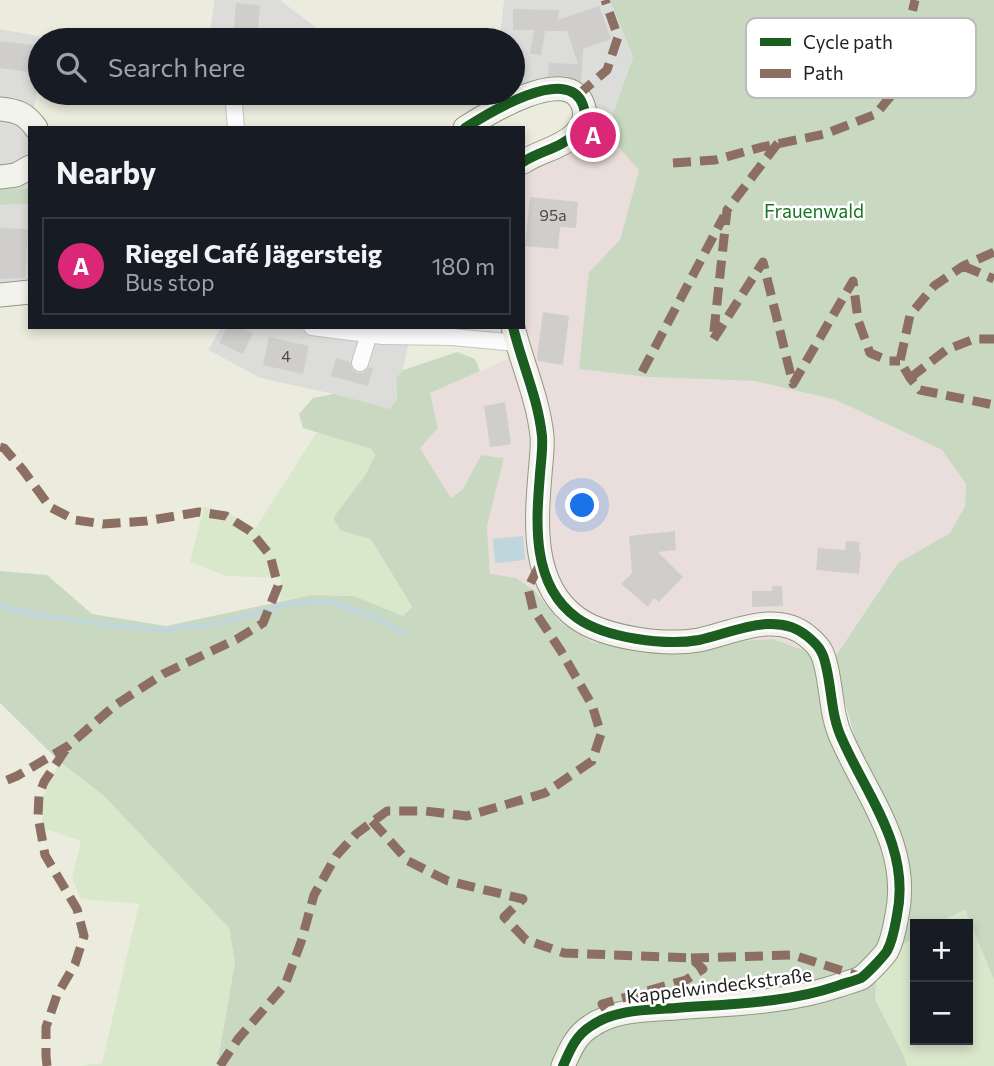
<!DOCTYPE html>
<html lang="en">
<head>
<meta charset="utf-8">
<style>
  :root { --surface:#171b24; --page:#20242c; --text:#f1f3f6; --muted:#9ea1a6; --line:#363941; --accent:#db2777 }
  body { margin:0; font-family:Commissioner,sans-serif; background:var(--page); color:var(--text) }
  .controls { position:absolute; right:21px; bottom:21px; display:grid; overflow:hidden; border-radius:0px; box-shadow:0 4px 10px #0003 }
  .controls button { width:63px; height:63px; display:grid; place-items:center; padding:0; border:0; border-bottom:2px solid var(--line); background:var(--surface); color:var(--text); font:35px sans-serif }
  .you { position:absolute; left:583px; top:506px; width:24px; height:24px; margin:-18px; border:5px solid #fff; border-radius:50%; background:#1a73e8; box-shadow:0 0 0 10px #1a73e833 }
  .badge { display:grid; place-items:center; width:46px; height:46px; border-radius:50%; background:var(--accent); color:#fff; font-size:23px; font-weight:700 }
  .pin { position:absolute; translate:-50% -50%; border:4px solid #fff; box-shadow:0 2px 7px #0006 }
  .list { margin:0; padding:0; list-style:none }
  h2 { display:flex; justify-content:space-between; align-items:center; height:91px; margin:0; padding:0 28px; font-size:30px }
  h2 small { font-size:23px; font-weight:400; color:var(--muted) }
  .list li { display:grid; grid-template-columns:46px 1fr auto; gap:21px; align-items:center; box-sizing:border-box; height:98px; margin:0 14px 14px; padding:0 14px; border:2px solid var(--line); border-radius:0px }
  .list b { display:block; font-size:26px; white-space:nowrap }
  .list p { margin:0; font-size:23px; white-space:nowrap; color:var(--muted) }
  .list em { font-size:23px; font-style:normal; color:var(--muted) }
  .icon { flex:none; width:38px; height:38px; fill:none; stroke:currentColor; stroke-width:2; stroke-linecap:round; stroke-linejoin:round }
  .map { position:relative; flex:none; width:994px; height:1066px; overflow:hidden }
  .search { position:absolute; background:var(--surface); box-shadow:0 4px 10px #0003; left:28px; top:28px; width:497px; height:77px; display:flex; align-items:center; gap:18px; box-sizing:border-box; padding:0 24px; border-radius:38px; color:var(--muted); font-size:26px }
  .panel { position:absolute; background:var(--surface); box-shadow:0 4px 10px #0003; left:28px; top:126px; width:497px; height:203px; border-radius:0px }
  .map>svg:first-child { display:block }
  .residential { fill:#dcdcda }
  .commercial { fill:#eadedc }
  .farmland { fill:#ebecdd }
  .grass { fill:#d9e8cb }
  .forest { fill:#c9d9c1 }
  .water { fill:#c0d6dd }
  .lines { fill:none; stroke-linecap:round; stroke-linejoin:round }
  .stream { stroke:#c0d6dd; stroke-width:4.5 }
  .building { fill:#d0cecc }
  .street-casing { stroke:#c4c4c2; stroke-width:18 }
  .secondary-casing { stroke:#939682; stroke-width:25 }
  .street { stroke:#fcfcfc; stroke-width:16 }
  .secondary { stroke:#f2f3ec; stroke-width:23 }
  .quiet { stroke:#8d6e63; stroke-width:9; stroke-dasharray:18 9; stroke-linecap:butt }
  .cycleway-casing { stroke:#fff; stroke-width:15 }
  .cycleway { stroke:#1b5e20; stroke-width:10 }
  .labels { text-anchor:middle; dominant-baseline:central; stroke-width:5; stroke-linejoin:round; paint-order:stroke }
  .number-label { font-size:16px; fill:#4b4b4a }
  .park-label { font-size:19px; fill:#177422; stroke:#fff }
  .street-label { font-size:19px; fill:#1f1f1f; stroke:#fff }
  .key { fill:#fff; stroke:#bcbcbc; stroke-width:2 }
  .key-label { font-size:19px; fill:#1f1f1f }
</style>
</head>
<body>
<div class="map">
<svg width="994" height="1066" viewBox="0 0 994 1066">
  <rect width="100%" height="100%" fill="#edece9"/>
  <!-- residential -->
  <path class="residential" d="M214 0H280L321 31 320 40H209Z
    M504 0H610L633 57 606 134 577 130 519 106 513 40H510L500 33Z
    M0 29 45 37 44 40H40V73L37 96 32 112 30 128V186L24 189H0Z
    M30 204V300L0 305V205Z
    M221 327H412L403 370 396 378 397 399 390 409 260 378 208 350Z"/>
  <!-- commercial -->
  <path class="commercial" d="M577 130 606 134 639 170 620 240 589 272 649 377 754 381 836 400 942 450 966 484 965 506 950 533 898 563 833 660 773 639 638 648 592 642 560 622 535 591 490 574 487 526 504 458 481 455 463 489 451 498 420 448 438 428 430 393 514 356 523 327V155Z"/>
  <!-- farmland -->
  <path class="farmland" d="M0 0H214L209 40H44V37L0 29Z
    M280 0H504L500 33 510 40H320L321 31Z
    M513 42 517 92 457 128H240L238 93H298L314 94V93H513Z
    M40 73V93H227L229 128H43L32 112 37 96Z
    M545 98 564 100 573 106 577 130 523 155V128H479Z
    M30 300V327H221L208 350 260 378 334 394 313 398 303 428 317 432 255 530 230 514 226 576 281 578 280 601 166 626 92 614 47 575 0 571V305Z
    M412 327H506L514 356 480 371 475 359 403 370Z
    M0 703 60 762 43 797 81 841 72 878 139 904 102 1063 78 1066H0Z"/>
  <!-- grass -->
  <path class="grass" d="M317 432 371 449 375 456 366 474 333 518 341 531 371 538 412 608 403 617 354 596 311 595 280 601 281 578 226 576 190 562 204 507 230 514 255 529Z
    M60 762 103 795 229 928 235 962 217 1066H78L102 1063 139 904 81 899 72 878 81 841 42 828 43 797Z
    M965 910 994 980V1066H907L904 1056 875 999 876 984 899 947 915 937V1040H968V924H934Z"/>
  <!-- forest -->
  <path class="forest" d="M610 0H994V980L965 910 934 924H915V937L899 947 906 880 860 756 833 660 898 563 950 533 965 506 966 484 942 450 836 400 754 381 649 377 579 369 589 272 620 240 639 170 606 134 633 57Z
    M30 186V204L0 205V189H24Z
    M457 352 475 359 480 371 430 393 438 428 420 448 451 498 463 489 481 455 504 458 487 526 490 574 516 578 535 591 560 622 592 642 638 648 773 639 812 653 882 829 891 871 892 915 876 984 875 999 904 1056 907 1066H217L235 962 229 928 103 795 60 762 0 703V571L47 575 92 614 166 626 311 595 354 596 403 616 412 607 371 539 341 531 333 518 366 474 375 455 371 449 303 428 299 414 313 398 334 394 390 409 397 399 396 378 403 370Z"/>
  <!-- water -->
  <path class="water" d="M523 536 525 560 495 563 493 539Z"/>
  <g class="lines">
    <!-- stream -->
    <path class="stream" d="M0 606 39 615 100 624 162 630 221 623 288 604 327 601 375 617 404 633"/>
  </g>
  <!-- building -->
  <path class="building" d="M236 3 260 5 257 40H233Z
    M599 6 611 39 583 49 581 82 565 76H548L549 63 578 64 567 31H545L541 55 530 54 534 30H513V9L559 10 558 20Z
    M0 41 33 45 29 72 0 68Z
    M530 197 578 202 576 228 560 227 558 249 525 246Z
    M0 228 28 229 25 278 0 279Z
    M543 312 569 316 563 365 538 361 537 358Z
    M227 327H240L253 333 243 354 219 343Z
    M269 337 309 346 303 374 263 365Z
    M336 358 350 362 352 370 358 373H363L370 367 373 368 368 386 331 376Z
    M505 402 511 444 490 447 484 406Z
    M675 531 676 550 658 552 683 577 659 602 654 598 648 607 621 584 632 573 629 536Z
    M846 541 860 542 859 552H861L859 574 816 570 818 548 845 550Z
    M772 586H782L783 606 752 607V591H772Z"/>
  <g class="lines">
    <defs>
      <path id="street" d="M233 93 236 128
        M312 327 383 336 452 337 517 343
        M360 363 369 334"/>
      <path id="secondary" d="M0 109C18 111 25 113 36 128
        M465 128C487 114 568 63 583 105 587 115 583 127 575 134 561 148 540 151 523 162
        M0 177 16 175 30 167
        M0 295 30 292
        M513 327C522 364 538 398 542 436 543 448 541 461 540 474 536 523 531 585 577 618 605 638 665 646 699 640 732 633 776 610 807 636 818 645 823 651 826 666 832 690 831 716 842 739 867 796 911 848 897 915 895 926 893 940 887 951 883 957 867 974 861 978 854 981 845 983 837 986 788 1003 728 1004 676 1008 648 1010 615 1009 591 1026 576 1035 570 1050 563 1066"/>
    </defs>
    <!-- street casing -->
    <use href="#street" class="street-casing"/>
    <!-- secondary casing -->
    <use href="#secondary" class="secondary-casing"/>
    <!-- street -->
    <use href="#street" class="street"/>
    <!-- secondary -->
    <use href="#secondary" class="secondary"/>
    <!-- quiet -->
    <path class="quiet" d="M578 95 607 70 618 37 605 0
      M778 143 727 210 713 340 763 262 793 384 853 281 858 320 870 353 889 361H900
      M673 163 715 160 762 147 825 134 876 114 904 80 908 30 915 0
      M994 252 963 266 934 286 910 315 900 361 910 378 920 390 994 405
      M963 266 994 279
      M642 372 724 216
      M910 378 946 350 974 339H994
      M0 447 4 448 23 470 50 507 75 520 103 524 146 521 199 512 226 516 250 531 270 555 278 586 263 623 237 639 163 674 114 706 68 746 17 776 0 783
      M372 821 408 861 448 881 523 899 504 917 526 940 564 953 691 958 703 969 686 980 602 1004 611 1016
      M691 958 793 955 862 977
      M47 1066 46 1056V1027L57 995 75 964 84 936 77 909 45 855 38 816 39 795 44 782 66 749
      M220 1066 238 1039 285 985 301 942 314 895 336 856 356 834 387 811H425L467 816 545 793 592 761 601 734 592 705 561 651 533 609 528 588 541 562"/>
    <defs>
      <path id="cycleway" d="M465 128C487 114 568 63 583 105 587 115 583 127 575 134 561 148 540 151 523 162
        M513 327C522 364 538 398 542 436 543 448 541 461 540 474 536 523 531 585 577 618 605 638 665 646 699 640 732 633 776 610 807 636 818 645 823 651 826 666 832 690 831 716 842 739 867 796 911 848 897 915 895 926 893 940 887 951 883 957 867 974 861 978 854 981 845 983 837 986 788 1003 728 1004 676 1008 648 1010 615 1009 591 1026 576 1035 570 1050 563 1066"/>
    </defs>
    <!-- cycleway casing -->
    <use href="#cycleway" class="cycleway-casing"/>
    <!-- cycleway -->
    <use href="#cycleway" class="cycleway"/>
  </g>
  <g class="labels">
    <!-- number labels -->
    <g class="number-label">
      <text x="553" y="214">95a</text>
      <text x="286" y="355">4</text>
    </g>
    <!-- park labels -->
    <g class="park-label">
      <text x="814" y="210">Frauenwald</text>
    </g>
    <!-- street labels -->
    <g class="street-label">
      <text transform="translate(719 985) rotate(-7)">Kappelwindeckstraße</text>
    </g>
  </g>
  <!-- legend -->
  <rect x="746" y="18" width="230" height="80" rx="10" class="key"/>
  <rect x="760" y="38" width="31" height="8" fill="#1b5e20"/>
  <rect x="760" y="69" width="31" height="9" fill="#8d6e63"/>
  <g class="key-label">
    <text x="803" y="49">Cycle path</text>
    <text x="803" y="80">Path</text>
  </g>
</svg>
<div class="controls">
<button>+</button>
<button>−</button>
</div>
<div class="you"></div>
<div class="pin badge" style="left:593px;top:135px">A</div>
<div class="search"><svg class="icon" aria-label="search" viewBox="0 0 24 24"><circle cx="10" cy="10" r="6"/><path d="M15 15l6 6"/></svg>Search here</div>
<section class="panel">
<h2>Nearby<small></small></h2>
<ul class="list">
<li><span class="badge">A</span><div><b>Riegel Café Jägersteig</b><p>Bus stop</p></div><em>180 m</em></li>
</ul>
</section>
</div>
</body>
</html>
